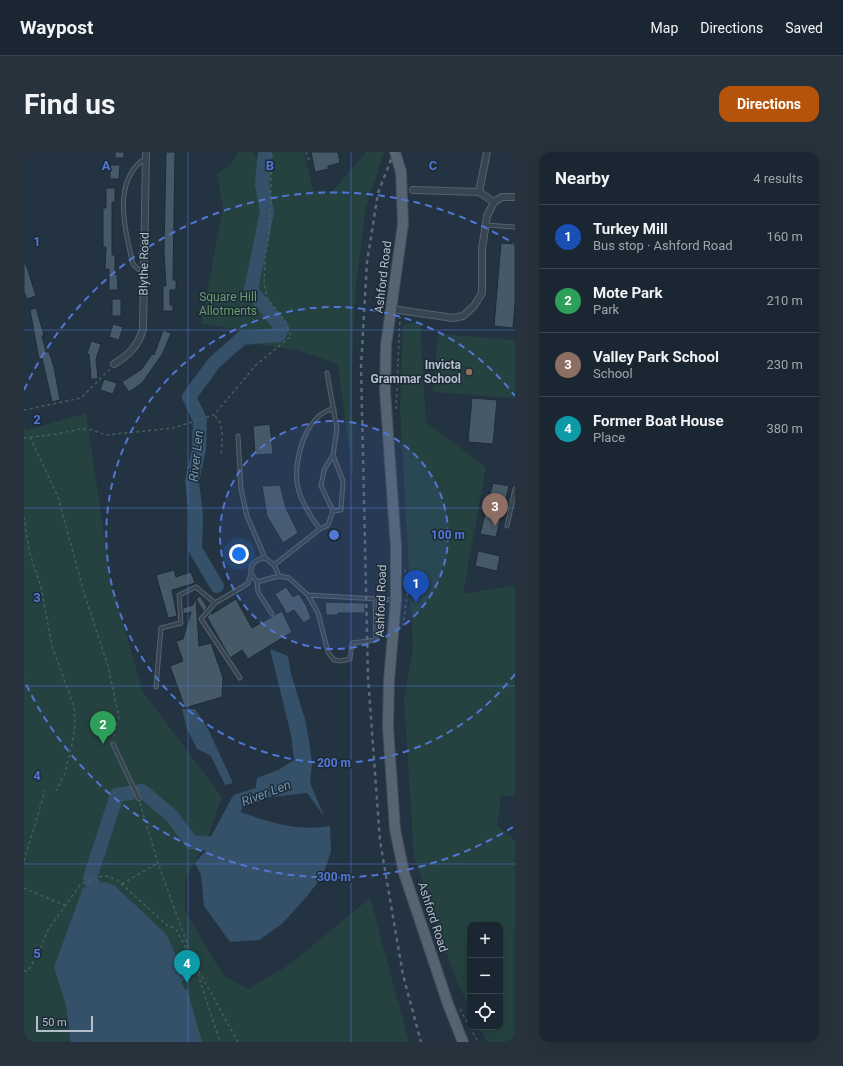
<!DOCTYPE html>
<html lang="en">
<head>
<meta charset="utf-8">
<style>
  :root { --surface:#1a2631; --page:#27323d; --text:#f1f3f6; --muted:#9fa5ab; --line:#38434d; --accent:#b45309 }
  body { margin:0; font-family:Roboto,sans-serif; background:var(--page); color:var(--text) }
  .controls { position:absolute; right:12px; bottom:12px; display:grid; overflow:hidden; border-radius:8px; box-shadow:0 4px 16px #0002 }
  .controls button { width:36px; height:36px; display:grid; place-items:center; padding:0; border:0; border-bottom:1px solid var(--line); background:var(--surface); color:var(--text); font:20px sans-serif }
  .scale { position:absolute; left:12px; bottom:10px; width:57px; box-sizing:border-box; padding-left:4px; border:2px solid #b3bfcb; border-top:0; font-size:11px; line-height:14px; white-space:nowrap; color:#b3bfcb; -webkit-text-stroke:3px #1c2a35; paint-order:stroke }
  .you { position:absolute; left:215px; top:402px; width:14px; height:14px; margin:-10px; border:3px solid #fff; border-radius:50%; background:#1a73e8; box-shadow:0 0 0 6px #1a73e833 }
  .badge { display:grid; place-items:center; width:26px; height:26px; border-radius:50%; background:var(--accent); color:#fff; font-size:13px; font-weight:700 }
  .pin { position:absolute; translate:-50% -33px; filter:drop-shadow(0 1px 2px #0008) }
  .pin::after { content:''; position:absolute; top:21px; width:14px; height:12px; background:inherit; clip-path:polygon(0 0,100% 0,50% 100%) }
  .list { margin:0; padding:0; list-style:none }
  h2 { display:flex; justify-content:space-between; align-items:center; height:52px; margin:0; padding:0 16px; font-size:17px }
  h2 small { font-size:13px; font-weight:400; color:var(--muted) }
  .list li { display:grid; grid-template-columns:26px 1fr auto; gap:12px; align-items:center; box-sizing:border-box; height:64px; padding:0 16px; border-top:1px solid var(--line) }
  .list b { display:block; font-size:15px; white-space:nowrap }
  .list p { margin:0; font-size:13px; white-space:nowrap; color:var(--muted) }
  .list em { font-size:13px; font-style:normal; color:var(--muted) }
  .icon { flex:none; width:22px; height:22px; fill:none; stroke:currentColor; stroke-width:2; stroke-linecap:round; stroke-linejoin:round }
  .map { position:relative; flex:none; width:491px; height:890px; overflow:hidden; border-radius:12px }
  header { display:flex; align-items:center; gap:24px; box-sizing:border-box; height:56px; padding:0 20px; background:var(--surface); border-bottom:1px solid var(--line) }
  header strong { font-size:19px }
  nav { display:flex; gap:22px; margin-inline-start:auto; font-size:14px }
  .intro { display:flex; align-items:center; justify-content:space-between; box-sizing:border-box; height:96px; padding:0 24px }
  h1 { margin:0; font-size:28px }
  .button { padding:10px 18px; border-radius:12px; background:var(--accent); color:#fff; font-size:14px; font-weight:700 }
  main { display:flex; gap:24px; padding:0 24px }
  aside { flex:1; background:var(--surface); border-radius:12px; box-shadow:0 4px 16px #0002 }
  .map>svg:first-child { display:block }
  .green { fill:#254241 }
  .water { fill:#355169 }
  .lines { fill:none; stroke-linecap:round; stroke-linejoin:round }
  .river { stroke:#355169; stroke-width:14 }
  .building { fill:#465967; stroke:#1e2c37 }
  .service-casing { stroke:#55626e; stroke-width:5 }
  .minor-casing { stroke:#55626e; stroke-width:8 }
  .primary-casing { stroke:#404e59; stroke-width:12 }
  .path { stroke:#455f5f; stroke-width:1.5; stroke-dasharray:3 3; stroke-linecap:butt }
  .service { stroke:#374550; stroke-width:3 }
  .minor { stroke:#374550; stroke-width:6 }
  .primary { stroke:#556470; stroke-width:10 }
  .rail { stroke:#596978; stroke-width:2.5; stroke-dasharray:4 4; stroke-linecap:butt }
  .grid { fill:none; stroke:#5276d3; stroke-width:1; stroke-opacity:0.55 }
  .ring { fill:none; stroke:#5276d3; stroke-width:2; stroke-dasharray:7 5 }
  .education-dot { fill:#8d6e63; stroke:#1c2a35; stroke-width:1.5 }
  .labels { text-anchor:middle; dominant-baseline:central; stroke-width:3; stroke-linejoin:round; paint-order:stroke }
  .street-label { font-size:12px; fill:#b3bfcb; stroke:#1c2a35 }
  .park-label { font-size:12px; fill:#689e6e; stroke:#1c2a35 }
  .poi-label { font-size:12px; font-weight:bold; fill:#b3bfcb; stroke:#1c2a35; text-anchor:end }
  .water-label { font-size:13px; font-style:italic; fill:#7094b1; stroke:#1c2a35 }
  .grid-label { font-size:13px; text-anchor:middle; font-weight:bold; fill:#5276d3; stroke:#1c2a35; stroke-width:3; stroke-linejoin:round; paint-order:stroke }
  .centre { fill:#5276d3; stroke:#1c2a35; stroke-width:2 }
  .ring-label { font-size:12px; text-anchor:middle; font-weight:bold; fill:#5276d3; stroke:#1c2a35; stroke-width:3; stroke-linejoin:round; paint-order:stroke }
</style>
</head>
<body>
<header>
<strong>Waypost</strong>
<nav><a>Map</a><a>Directions</a><a>Saved</a></nav>
</header>
<div class="intro"><h1>Find us</h1><a class="button">Directions</a></div>
<main>
<div class="map">
<svg width="491" height="890" viewBox="0 0 491 890">
  <rect width="100%" height="100%" fill="#233341"/>
  <!-- green -->
  <path class="green" d="M214 0H229L234 9 238 41 244 12 243 0H280L289 39H309L342 0H360L342 54 331 142 328 217 329 324 314 212 273 198 218 190 214 177 177 172 199 56 193 22 207 13Z
    M396 169 402 270 462 315 439 442 491 433V644L477 643 473 674 491 688V890H463L455 875H476V773H446V856L431 826 390 704 380 548 389 496 376 255 379 173Z
    M414 182 491 188V246L409 240Z
    M62 261 87 430 119 540 198 645 184 685 161 728V759L199 823 224 837 265 813 346 746 385 890H0V275L4 278Z"/>
  <!-- water -->
  <path class="water" d="M246 497 264 504 267 522 281 567 285 588 288 611 286 631 300 664 283 641 214 649 212 645 231 641 233 626 254 618 270 608 267 583Z
    M158 557H171L184 577 209 631 201 633 187 604 173 597 163 577Z
    M211 658C241 669 274 680 306 674L307 700 299 723 284 743 258 772 235 788 206 790 180 754 177 723 171 711C183 695 204 683 204 661Z
    M81 730 91 734 141 781 144 786 162 827 157 830 161 838 163 837 178 890H47L42 853 30 815 59 736 72 731Z"/>
  <g class="lines">
    <!-- river -->
    <path class="river" d="M193 434 171 397 172 364 168 329 175 297 176 268 165 245 190 211 218 186 255 183 258 176 227 138 243 60 238 32 241 0
      M69 732 66 726 93 643 118 639 147 663 167 690 191 692 214 649 233 643"/>
  </g>
  <!-- building -->
  <path class="building" d="M91 0H100V6H91Z
    M142 0H151L149 128H152V138H146V153H149V159H139V134H142L140 100Z
    M287 0H314L316 11 304 14V17L291 20Z
    M86 13H96L95 27H86Z
    M82 36H91V50H88V103H91V123L93 122 94 138H85V117H81L82 95H79V56H82Z
    M477 91 491 92V151L489 176 470 174Z
    M0 112H2L12 144 3 147 0 140Z
    M88 147H97V164H88Z
    M12 156 20 183 18 184 22 200H25L30 215 36 248 28 250 18 206 15 207 6 158Z
    M89 172 99 175 95 188 85 185Z
    M139 178 147 181 139 201 118 231 105 240 98 230 118 217 128 202 130 203Z
    M67 189 77 192 72 207 74 227H67L65 202H63Z
    M80 227 93 231 89 242 76 238Z
    M448 246 473 248 469 292 444 290Z
    M246 272 249 302 231 303 229 274Z
    M469 331 485 334 472 385 456 382Z
    M256 333 262 356 274 381 259 391 243 364 238 334Z
    M454 399 476 404 473 419 451 414Z
    M150 418 152 425 167 420 171 431 148 438 153 464 144 466 132 423Z
    M262 435 269 445 275 442 282 453 287 466 280 471 270 458 263 462 251 442Z
    M176 444 183 455 180 460 172 447Z
    M172 446 175 494 187 491 199 526 198 545 161 556 146 514 159 509 152 489 159 487 167 460 159 462V456L169 453Z
    M212 447 228 476 258 459 268 480 224 507 218 498 206 506 183 465 187 460 188 462Z
    M301 450 341 451V461H314V463H302Z"/>
  <g class="lines">
    <defs>
      <path id="service" d="M462 73 491 75
        M120 120 114 117 109 112C101 80 87 27 122 6
        M214 284 217 337 223 364 241 406
        M309 359 317 358 319 329 309 303
        M483 374 491 337
        M296 377C286 364 278 352 274 336 268 312 281 261 310 257
        M250 413 296 377 304 373 309 359 297 334 300 318 309 303 313 277 303 221
        M255 424 265 426 284 443 371 448
        M233 430 255 424 250 413 241 406C231 407 226 412 227 422L233 430 234 440 248 462
        M284 443 294 461 304 500 310 508 317 509 326 507 328 491 352 488 351 447
        M191 451 177 467 216 526
        M132 535 137 476 157 471 155 443 172 435 191 451 220 434 224 431 227 422
        M89 592 115 647"/>
      <path id="minor" d="M389 38 455 40 470 50
        M455 40 463 0
        M368 157 429 166 439 164 450 154 458 141V97L463 64 470 50 478 45H491
        M90 212C105 203 114 194 119 177L122 0"/>
      <path id="primary" d="M371 0 377 20 379 72 362 193 361 239 372 395V448L365 528 364 575 371 677 380 721 424 852 439 890"/>
    </defs>
    <!-- service casing -->
    <use href="#service" class="service-casing"/>
    <!-- minor casing -->
    <use href="#minor" class="minor-casing"/>
    <!-- primary casing -->
    <use href="#primary" class="primary-casing"/>
    <!-- path -->
    <path class="path" d="M282 0 284 7 294 5
      M372 257 376 165
      M0 258 57 246 86 217
      M191 264C201 272 198 292 197 304
      M6 285 34 345 60 441 84 514 95 565 89 587
      M0 286 33 282 56 277 68 278 83 283 149 276 190 263 232 213 265 186 267 184 260 167 244 148 240 132 241 106 245 84 248 0
      M0 365 5 399 17 435 28 494 50 555 51 572 48 592 41 621 32 639
      M379 474 383 444 381 418
      M116 651 134 711 169 808
      M0 709 21 639
      M98 732 134 711
      M0 736 42 754
      M172 816 196 890
      M0 819H4L15 800 24 778 56 733 73 725 83 724 93 728 144 774 151 776 214 890
      M436 857 446 875
      M446 875 454 890"/>
    <!-- service -->
    <use href="#service" class="service"/>
    <!-- minor -->
    <use href="#minor" class="minor"/>
    <!-- primary -->
    <use href="#primary" class="primary"/>
    <!-- rail -->
    <path class="rail" d="M370 0 354 41 343 110 337 215 344 525 356 689 379 823 397 890"/>
  </g>
  <!-- grid -->
  <path class="grid" d="M164 0V890M327 0V890M0 178H491M0 356H491M0 534H491M0 712H491"/>
  <!-- distance rings -->
  <circle cx="310" cy="383" r="114" fill="#5276d3" fill-opacity=".12"/>
  <g class="ring">
    <circle cx="310" cy="383" r="114"/>
    <path d="M491 522A228 228 0 1 1 491 244"/>
    <path d="M489 675A342 342 0 0 1 0 528M0 238A342 342 0 0 1 489 91"/>
  </g>
  <!-- markers -->
  <circle class="education-dot" cx="445" cy="220" r="4"/>
  <g class="labels">
    <!-- street labels -->
    <g class="street-label">
      <text transform="translate(120 112) rotate(-89)">Blythe Road</text>
      <text transform="translate(359 125) rotate(-83)">Ashford Road</text>
      <text transform="translate(357 449) rotate(-88)">Ashford Road</text>
      <text transform="translate(409 765) rotate(72)">Ashford Road</text>
    </g>
    <!-- park labels -->
    <g class="park-label">
      <text x="204" y="145">Square Hill<tspan x="204" dy="14">Allotments</tspan></text>
    </g>
    <!-- poi labels -->
    <g class="poi-label">
      <text x="437" y="213">Invicta<tspan x="437" dy="14">Grammar School</tspan></text>
    </g>
    <!-- water labels -->
    <g class="water-label">
      <text transform="translate(172 304) rotate(-84)">River Len</text>
      <text transform="translate(242 641) rotate(-21)">River Len</text>
    </g>
  </g>
  <g class="grid-label">
    <text x="82" y="18">A</text>
    <text x="246" y="18">B</text>
    <text x="409" y="18">C</text>
    <text x="13" y="94">1</text>
    <text x="13" y="272">2</text>
    <text x="13" y="450">3</text>
    <text x="13" y="628">4</text>
    <text x="13" y="806">5</text>
  </g>
  <circle cx="310" cy="383" r="6" class="centre"/>
  <g class="ring-label">
    <text x="424" y="387">100 m</text>
    <text x="310" y="615">200 m</text>
    <text x="310" y="729">300 m</text>
  </g>
</svg>
<div class="controls">
<button>+</button>
<button>−</button>
<button><svg class="icon" aria-label="locate" viewBox="0 0 24 24"><circle cx="12" cy="12" r="6"/><path d="M12 2v4M12 18v4M2 12h4M18 12h4"/></svg></button>
</div>
<div class="scale">50 m</div>
<div class="you"></div>
<div class="pin badge" style="left:392px;top:451px;background:#1a4fb4">1</div>
<div class="pin badge" style="left:79px;top:592px;background:#2e9e5b">2</div>
<div class="pin badge" style="left:471px;top:374px;background:#8d6e63">3</div>
<div class="pin badge" style="left:163px;top:831px;background:#0f9aa8">4</div>
</div>
<aside>
<h2>Nearby<small>4 results</small></h2>
<ul class="list">
<li><span class="badge" style="background:#1a4fb4">1</span><div><b>Turkey Mill</b><p>Bus stop · Ashford Road</p></div><em>160 m</em></li>
<li><span class="badge" style="background:#2e9e5b">2</span><div><b>Mote Park</b><p>Park</p></div><em>210 m</em></li>
<li><span class="badge" style="background:#8d6e63">3</span><div><b>Valley Park School</b><p>School</p></div><em>230 m</em></li>
<li><span class="badge" style="background:#0f9aa8">4</span><div><b>Former Boat House</b><p>Place</p></div><em>380 m</em></li>
</ul>
</aside>
</main>
</body>
</html>
